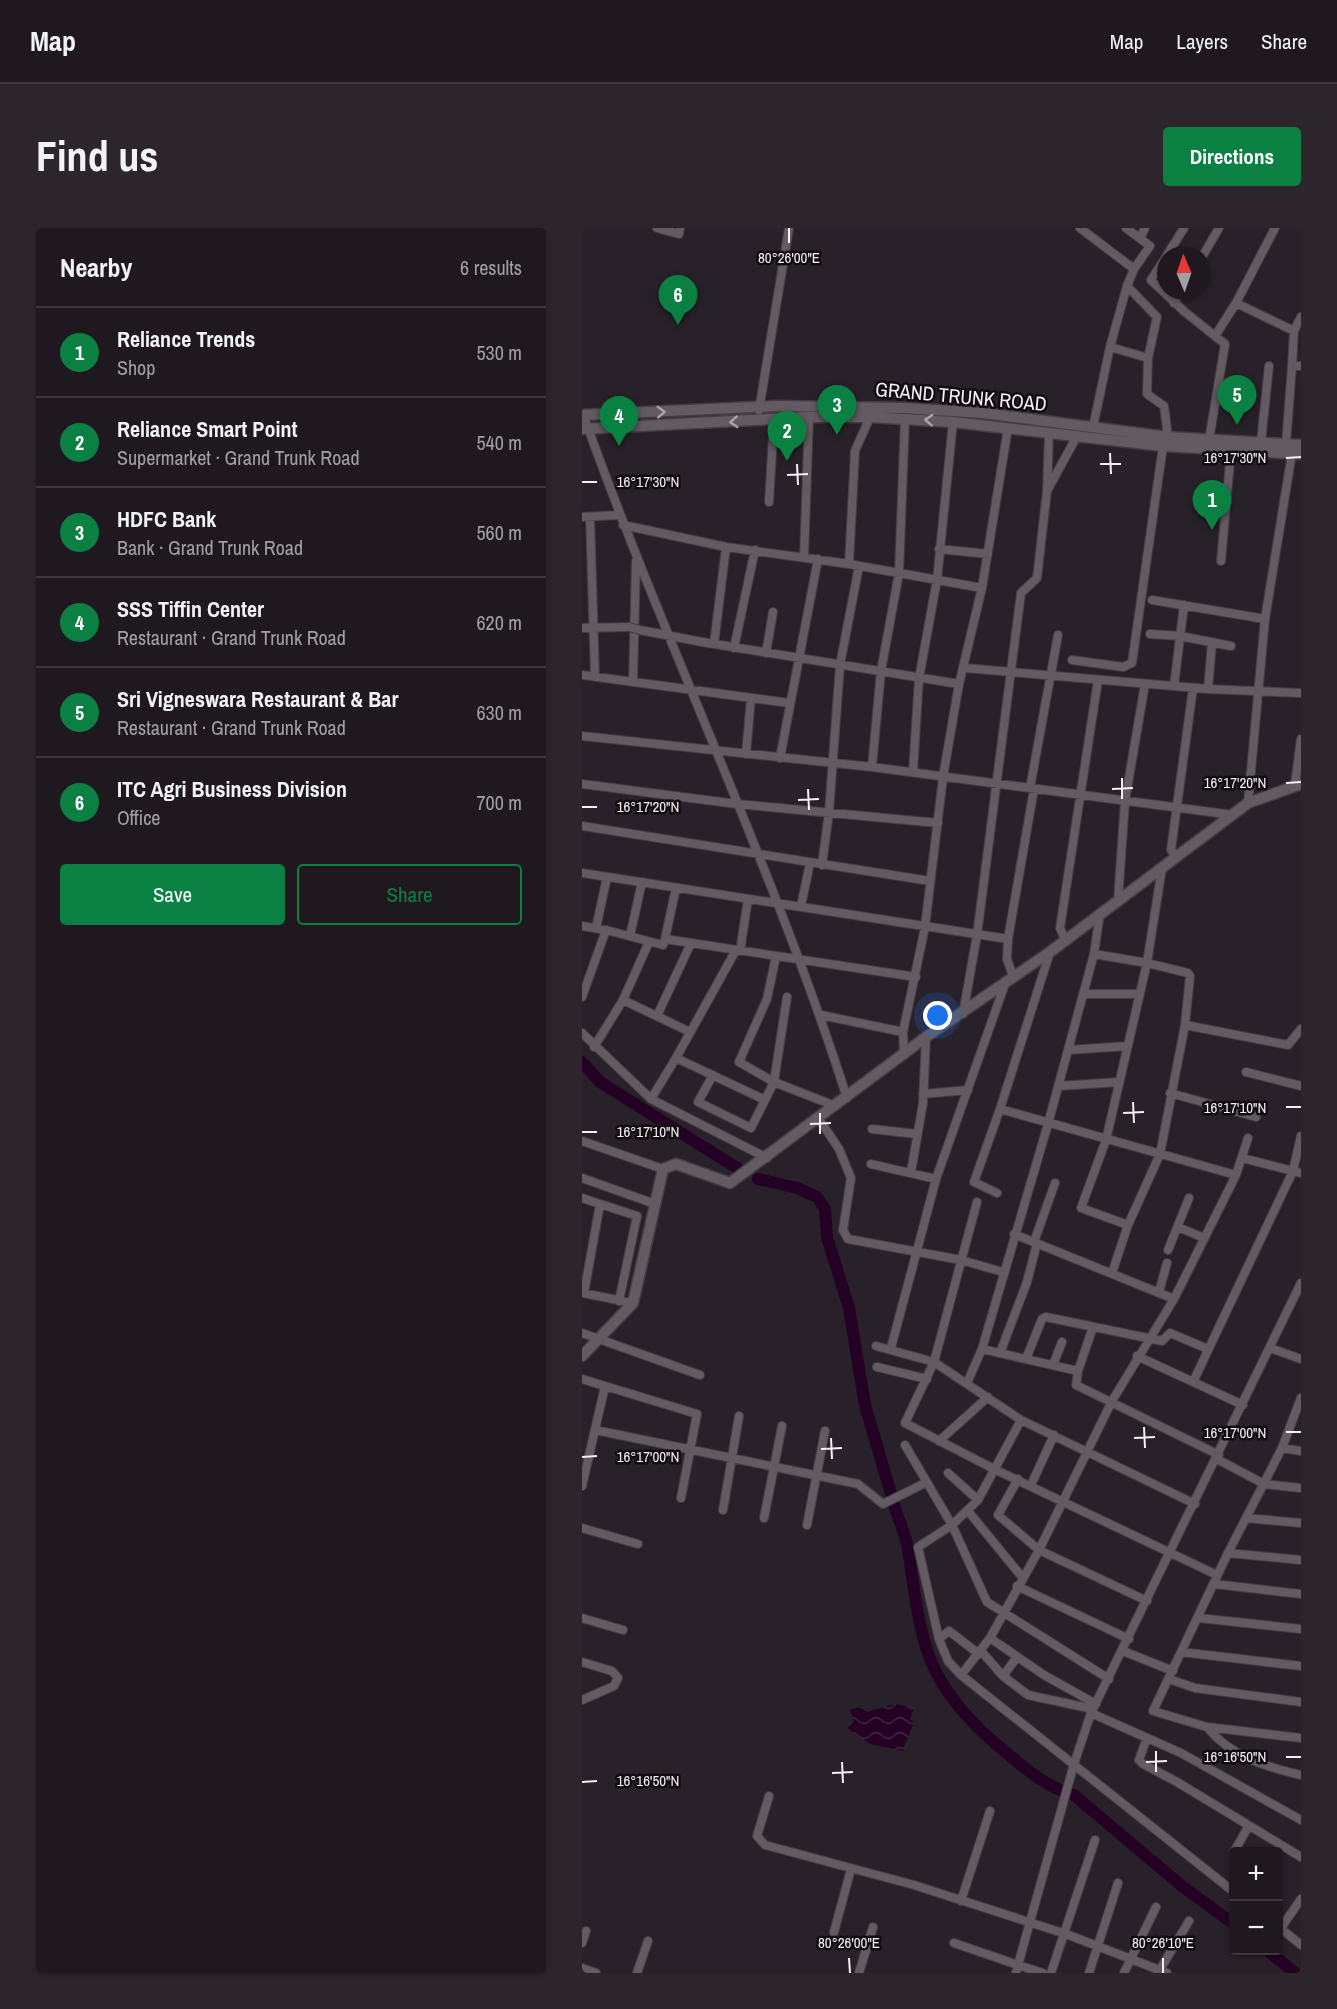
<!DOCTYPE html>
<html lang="en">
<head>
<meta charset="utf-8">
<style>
  :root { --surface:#1f191f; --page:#2c262c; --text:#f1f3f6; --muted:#a1a0a4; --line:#3c383d; --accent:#0b8043 }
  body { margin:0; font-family:"Archivo Narrow",sans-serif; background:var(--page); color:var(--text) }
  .controls { position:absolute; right:18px; bottom:18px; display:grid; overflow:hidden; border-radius:6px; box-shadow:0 2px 4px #0004 }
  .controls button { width:54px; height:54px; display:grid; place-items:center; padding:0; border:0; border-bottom:2px solid var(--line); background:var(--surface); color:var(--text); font:30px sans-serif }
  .compass { position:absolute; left:575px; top:18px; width:54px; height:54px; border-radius:50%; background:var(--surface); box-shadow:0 2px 4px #0004; rotate:358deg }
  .you { position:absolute; left:356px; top:788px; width:21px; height:21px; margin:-15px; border:4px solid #fff; border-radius:50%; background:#1a73e8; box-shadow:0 0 0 9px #1a73e833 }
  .badge { display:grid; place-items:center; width:39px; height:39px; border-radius:50%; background:var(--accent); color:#fff; font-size:20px; font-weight:700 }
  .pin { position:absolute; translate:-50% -50px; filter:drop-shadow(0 2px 3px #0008) }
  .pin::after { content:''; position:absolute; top:32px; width:21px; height:18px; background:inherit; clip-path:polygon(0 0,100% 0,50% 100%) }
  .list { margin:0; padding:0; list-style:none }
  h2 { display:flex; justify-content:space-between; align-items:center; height:78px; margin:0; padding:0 24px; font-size:26px }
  h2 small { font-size:20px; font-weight:400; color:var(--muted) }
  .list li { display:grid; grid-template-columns:39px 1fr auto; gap:18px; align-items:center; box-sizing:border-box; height:90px; padding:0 24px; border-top:2px solid var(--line) }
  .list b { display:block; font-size:22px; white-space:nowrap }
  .list p { margin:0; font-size:20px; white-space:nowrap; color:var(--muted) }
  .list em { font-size:20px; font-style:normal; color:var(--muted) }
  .actions { display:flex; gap:12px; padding:18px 24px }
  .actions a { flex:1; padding:14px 0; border:2px solid var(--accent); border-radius:6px; text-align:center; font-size:21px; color:var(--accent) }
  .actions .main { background:var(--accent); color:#fff }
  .map { position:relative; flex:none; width:719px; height:1745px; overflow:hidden; border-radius:6px }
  header { display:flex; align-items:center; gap:36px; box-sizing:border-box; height:84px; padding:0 30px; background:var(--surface); border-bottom:2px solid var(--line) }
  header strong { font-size:28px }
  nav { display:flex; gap:33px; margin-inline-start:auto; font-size:21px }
  .intro { display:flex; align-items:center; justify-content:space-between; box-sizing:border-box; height:144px; padding:0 36px }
  h1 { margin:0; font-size:42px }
  .button { padding:15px 27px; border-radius:6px; background:var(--accent); color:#fff; font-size:21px; font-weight:700 }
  main { display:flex; gap:36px; padding:0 36px }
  aside { flex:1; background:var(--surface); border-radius:6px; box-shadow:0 2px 4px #0004 }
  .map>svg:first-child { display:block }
  .water { fill:url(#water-waves) }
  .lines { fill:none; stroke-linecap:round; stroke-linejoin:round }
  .river { stroke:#230024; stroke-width:12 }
  .street-casing { stroke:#443d44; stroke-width:10 }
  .secondary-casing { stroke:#443d44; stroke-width:13 }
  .street { stroke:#635a62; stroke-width:8 }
  .secondary { stroke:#635a62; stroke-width:10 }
  .street-bridge-casing { stroke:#443d44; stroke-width:10; stroke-linecap:butt }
  .street-bridge { stroke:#635a62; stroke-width:8 }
  .oneway { stroke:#aca4ac }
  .ticks { fill:none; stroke:#f5eff5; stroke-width:2 }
  .labels { text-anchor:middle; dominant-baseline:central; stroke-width:5; stroke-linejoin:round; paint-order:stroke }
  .street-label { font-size:20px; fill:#f5eff5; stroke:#100c10 }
  .ticks-label { font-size:15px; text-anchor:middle; fill:#f5eff5; stroke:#100c10; stroke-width:5; stroke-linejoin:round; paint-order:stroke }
</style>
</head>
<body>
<header>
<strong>Map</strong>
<nav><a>Map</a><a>Layers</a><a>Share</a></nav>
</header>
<div class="intro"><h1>Find us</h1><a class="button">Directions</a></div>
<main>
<aside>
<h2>Nearby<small>6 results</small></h2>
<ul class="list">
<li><span class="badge">1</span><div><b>Reliance Trends</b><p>Shop</p></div><em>530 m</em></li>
<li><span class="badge">2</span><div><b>Reliance Smart Point</b><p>Supermarket · Grand Trunk Road</p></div><em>540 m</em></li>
<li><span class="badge">3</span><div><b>HDFC Bank</b><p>Bank · Grand Trunk Road</p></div><em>560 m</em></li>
<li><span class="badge">4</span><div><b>SSS Tiffin Center</b><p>Restaurant · Grand Trunk Road</p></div><em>620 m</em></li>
<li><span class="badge">5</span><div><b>Sri Vigneswara Restaurant &amp; Bar</b><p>Restaurant · Grand Trunk Road</p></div><em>630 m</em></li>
<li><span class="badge">6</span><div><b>ITC Agri Business Division</b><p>Office</p></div><em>700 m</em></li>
</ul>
<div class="actions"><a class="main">Save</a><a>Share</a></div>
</aside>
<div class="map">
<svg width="719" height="1745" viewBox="0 0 719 1745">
  <defs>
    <pattern id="water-waves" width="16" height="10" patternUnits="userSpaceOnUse" patternTransform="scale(1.5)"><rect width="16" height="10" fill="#230024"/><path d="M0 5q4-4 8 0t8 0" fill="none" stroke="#442644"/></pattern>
  </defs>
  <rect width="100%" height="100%" fill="#292129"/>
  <!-- water -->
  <path class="water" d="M313 1476 332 1480 328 1491 332 1494 321 1521 322 1523 288 1516 265 1500 272 1494 268 1482 278 1479 285 1484Z"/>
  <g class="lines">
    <!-- river -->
    <path class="river" d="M0 834 18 854 155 940
      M176 951 215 960 235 969 243 981 245 1009 267 1080 283 1177 309 1266
      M312 1277C316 1290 322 1303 325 1316 332 1354 334 1396 349 1433 364 1471 396 1502 427 1527 447 1544 467 1560 492 1567L601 1659 652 1696
      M685 1722 713 1745"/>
    <defs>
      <path id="street" d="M75 0 97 6 98 0
        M498 0 552 41
        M693 0 654 75 712 103
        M558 10 563 0
        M585 27 602 0
        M584 29 569 52 603 84 643 116 627 212
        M620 29 637 0
        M592 75 600 63
        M633 108 654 75
        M528 119 566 130 575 89 545 58
        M566 130 565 166 582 178 586 209
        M710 138 712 103 719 89
        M177 182 207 0
        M1 186C83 417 191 637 265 870
        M511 199 528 119 545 58 552 41 568 18 544 0
        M679 214 687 138
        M704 216 710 138H719
        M466 261 495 208
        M187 274 192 191
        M0 289 37 287
        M8 289 13 449
        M41 297 144 319 267 336 400 360
        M357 321 406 326
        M222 329 227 189
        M639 333 649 222
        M267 336 273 223 288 189
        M570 372 683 391
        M0 400 47 399
        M58 402 120 414 377 456
        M568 406 598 408 649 418
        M132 416 144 319
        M152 420 173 322
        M184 425 191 384
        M490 432 541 439 550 435 581 218
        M383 440 626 461 719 465
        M0 447 207 475
        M51 454 54 333
        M592 458 602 377
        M626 461 630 415
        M0 508 290 539 651 587
        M164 526 169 470
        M198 530 236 331
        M290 539 299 443 317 345 323 191
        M331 544 337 450 355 352 371 194
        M0 556 155 576 356 595
        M713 556 719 511
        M448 560 476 407
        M666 575 683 391 710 225
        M0 598 348 653
        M595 629 589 622 611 460
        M240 637 247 584 258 437 277 338
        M0 645 426 711 452 561
        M94 660 83 711 334 749
        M536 672 543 573 563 456
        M219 678 228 635
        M0 698 24 702 81 717 83 711
        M14 700 25 649
        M48 708 60 654
        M426 711 425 731 431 748
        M483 711 478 700 516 452
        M154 722 94 830 183 872
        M158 723 166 671
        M512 726 565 735 606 745 608 748 603 797 578 926 546 997 530 1045
        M194 728 185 771 157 834 192 854 253 878
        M501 766H558
        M0 769 24 702
        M41 772 108 804
        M381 786 395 707 439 365 455 350 465 263 467 205
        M239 787 321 804
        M75 788 109 715
        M603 797 706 817 719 801
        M0 805 69 871 185 930
        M12 819 41 772 67 714
        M486 822 546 818
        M322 827 321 804 343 699 361 549 377 456 400 360 426 200
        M664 844 719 858
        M131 847 116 874 169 900 192 854 205 769
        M477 858 537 854
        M588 865 674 889
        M341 866 386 862
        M69 871 94 830
        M418 881 654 947
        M237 891 257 921 269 950 261 1002 266 1011 379 1032 421 1044
        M290 901 335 906
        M0 913 81 941
        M660 930 719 945
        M289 936 354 951
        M329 944 341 875 344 809
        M0 950 73 976
        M415 965 392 954 418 881 468 724
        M0 970 55 988 37 1073
        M395 974 352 1134 323 1195 412 1241 635 1347
        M546 997 499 980 524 912 565 735 580 640
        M596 999 622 1010
        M432 1006 592 1071
        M452 1014 473 955
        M586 1022 607 970
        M577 1064 585 1035
        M0 1065 51 1075
        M2 1065 18 976
        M0 1105 118 1147
        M294 1118 352 1134 439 1192 613 1276
        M309 1120 354 951 423 756
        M688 1120 719 1131
        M400 1121 496 1143 494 1157 637 1227
        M418 1125 445 1054 455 1015
        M555 1128 661 1177
        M444 1131 460 1091 464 1089 580 1113 588 1105 626 1121
        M471 1137 480 1114
        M295 1139 345 1151
        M496 1143 511 1099
        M0 1151 115 1186 99 1270
        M611 1154 711 943 719 908
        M385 1155 400 1121 466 896 512 726 518 685
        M719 1170 700 1220 646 1325 571 1483 625 1499 719 1510
        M439 1192 396 1272 370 1297 336 1319 357 1411 366 1433 379 1447 652 1664
        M13 1202 276 1256 301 1276 343 1255
        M357 1213 406 1169
        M323 1217 370 1297 405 1374 527 1451
        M700 1220 719 1223
        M635 1231 682 1256 719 1260
        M366 1245 396 1272
        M436 1251 416 1287 457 1322 565 1373
        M449 1257 472 1207
        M0 1258 23 1158
        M141 1282 157 1188
        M386 1283 440 1349
        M182 1290 200 1198
        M664 1290 719 1295
        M225 1297 243 1203
        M0 1300 56 1316
        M646 1325 719 1332
        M632 1356 719 1366
        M435 1358 547 1411
        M0 1390 41 1402
        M617 1390 719 1401
        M408 1410 462 1447 514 1476
        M357 1411 367 1403 397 1426
        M399 1423 421 1448 446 1467 511 1481
        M541 1423 591 1443
        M599 1424 719 1438
        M0 1434 30 1443 36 1450 32 1458 0 1472
        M379 1447 408 1410 457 1322 530 1173 592 1071 654 947 666 910
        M421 1448 435 1429
        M587 1451 613 1460 719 1474
        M509 1485 599 1525 719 1592
        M625 1499C648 1528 684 1539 719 1547
        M565 1510 557 1532 561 1536 595 1554 719 1629
        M187 1568 175 1608 183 1617 332 1657 484 1706 585 1745
        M652 1624 666 1599
        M379 1673 408 1583
        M697 1699 719 1717
        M699 1700 719 1671
        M252 1704 269 1641
        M0 1715 4 1703
        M372 1715 436 1737 492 1536 509 1485 719 1055
        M0 1740 14 1745
        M55 1745 66 1713
        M277 1745 291 1699
        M434 1745 436 1737 461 1745
        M469 1745 513 1612
        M507 1745 536 1655
        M542 1745 574 1679
        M576 1745 607 1693"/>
      <path id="secondary" d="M0 187 194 178 321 180 401 185 586 209 719 217
        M0 201 227 189H288L371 194 581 218 719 226
        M0 1128 51 1075 81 941 94 936 148 955 344 809 468 724 666 575 719 556"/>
    </defs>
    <!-- street casing -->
    <use href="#street" class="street-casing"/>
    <!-- secondary casing -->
    <use href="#secondary" class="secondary-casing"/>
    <!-- street -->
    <use href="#street" class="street"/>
    <!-- secondary -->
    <use href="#secondary" class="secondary"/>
    <defs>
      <path id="street-bridge" d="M47 399 58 402"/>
    </defs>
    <!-- street-bridge casing -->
    <use href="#street-bridge" class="street-bridge-casing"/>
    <!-- street-bridge -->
    <use href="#street-bridge" class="street-bridge"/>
  </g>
  <!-- one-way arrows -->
  <defs><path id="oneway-chevron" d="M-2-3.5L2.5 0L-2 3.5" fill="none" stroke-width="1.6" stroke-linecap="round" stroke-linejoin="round" transform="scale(1.5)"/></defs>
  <g class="oneway">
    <use href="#oneway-chevron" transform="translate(79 184) rotate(-2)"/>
    <use href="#oneway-chevron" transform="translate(347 192) rotate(-177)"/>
    <use href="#oneway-chevron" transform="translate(152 194) rotate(177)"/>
  </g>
  <!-- ticks -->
  <path class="ticks" d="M207 0V15M528 225 529 246M704 230 719 229M215 236 216 257M518 236H539M205 247 226 246M0 254H15M540 550V571M704 555 719 554M226 561 227 582M530 561 551 560M216 572 237 571M0 579H15M551 874 552 895M704 879H719M238 885V906M541 885 562 884M228 896 249 895M0 904H15M562 1199 563 1220M704 1204H719M249 1210 250 1231M552 1210 573 1209M239 1221 260 1220M0 1229 15 1228M574 1523V1544M704 1529H719M260 1534 261 1555M564 1534 585 1533M250 1545 271 1544M0 1554 15 1553M267 1730 268 1745M581 1730V1745"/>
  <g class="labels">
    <!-- street labels -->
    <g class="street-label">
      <text transform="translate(379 168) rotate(5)">GRAND TRUNK ROAD</text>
    </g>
  </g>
  <g class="ticks-label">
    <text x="207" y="35">80°26'00"E</text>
    <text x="653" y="235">16°17'30"N</text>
    <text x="66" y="259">16°17'30"N</text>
    <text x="653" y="560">16°17'20"N</text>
    <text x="66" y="584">16°17'20"N</text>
    <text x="653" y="885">16°17'10"N</text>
    <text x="66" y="909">16°17'10"N</text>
    <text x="653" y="1210">16°17'00"N</text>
    <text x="66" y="1234">16°17'00"N</text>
    <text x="653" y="1534">16°16'50"N</text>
    <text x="66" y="1558">16°16'50"N</text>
    <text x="267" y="1720">80°26'00"E</text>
    <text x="581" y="1720">80°26'10"E</text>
  </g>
</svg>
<div class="controls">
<button>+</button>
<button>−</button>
</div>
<svg class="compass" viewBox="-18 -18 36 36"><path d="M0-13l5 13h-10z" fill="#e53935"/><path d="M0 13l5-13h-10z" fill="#a1a0a4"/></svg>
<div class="you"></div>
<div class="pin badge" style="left:630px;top:302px">1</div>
<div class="pin badge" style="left:205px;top:233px">2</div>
<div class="pin badge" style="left:255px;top:207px">3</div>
<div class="pin badge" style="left:37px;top:218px">4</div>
<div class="pin badge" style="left:655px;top:197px">5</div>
<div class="pin badge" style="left:96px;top:97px">6</div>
</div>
</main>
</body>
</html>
